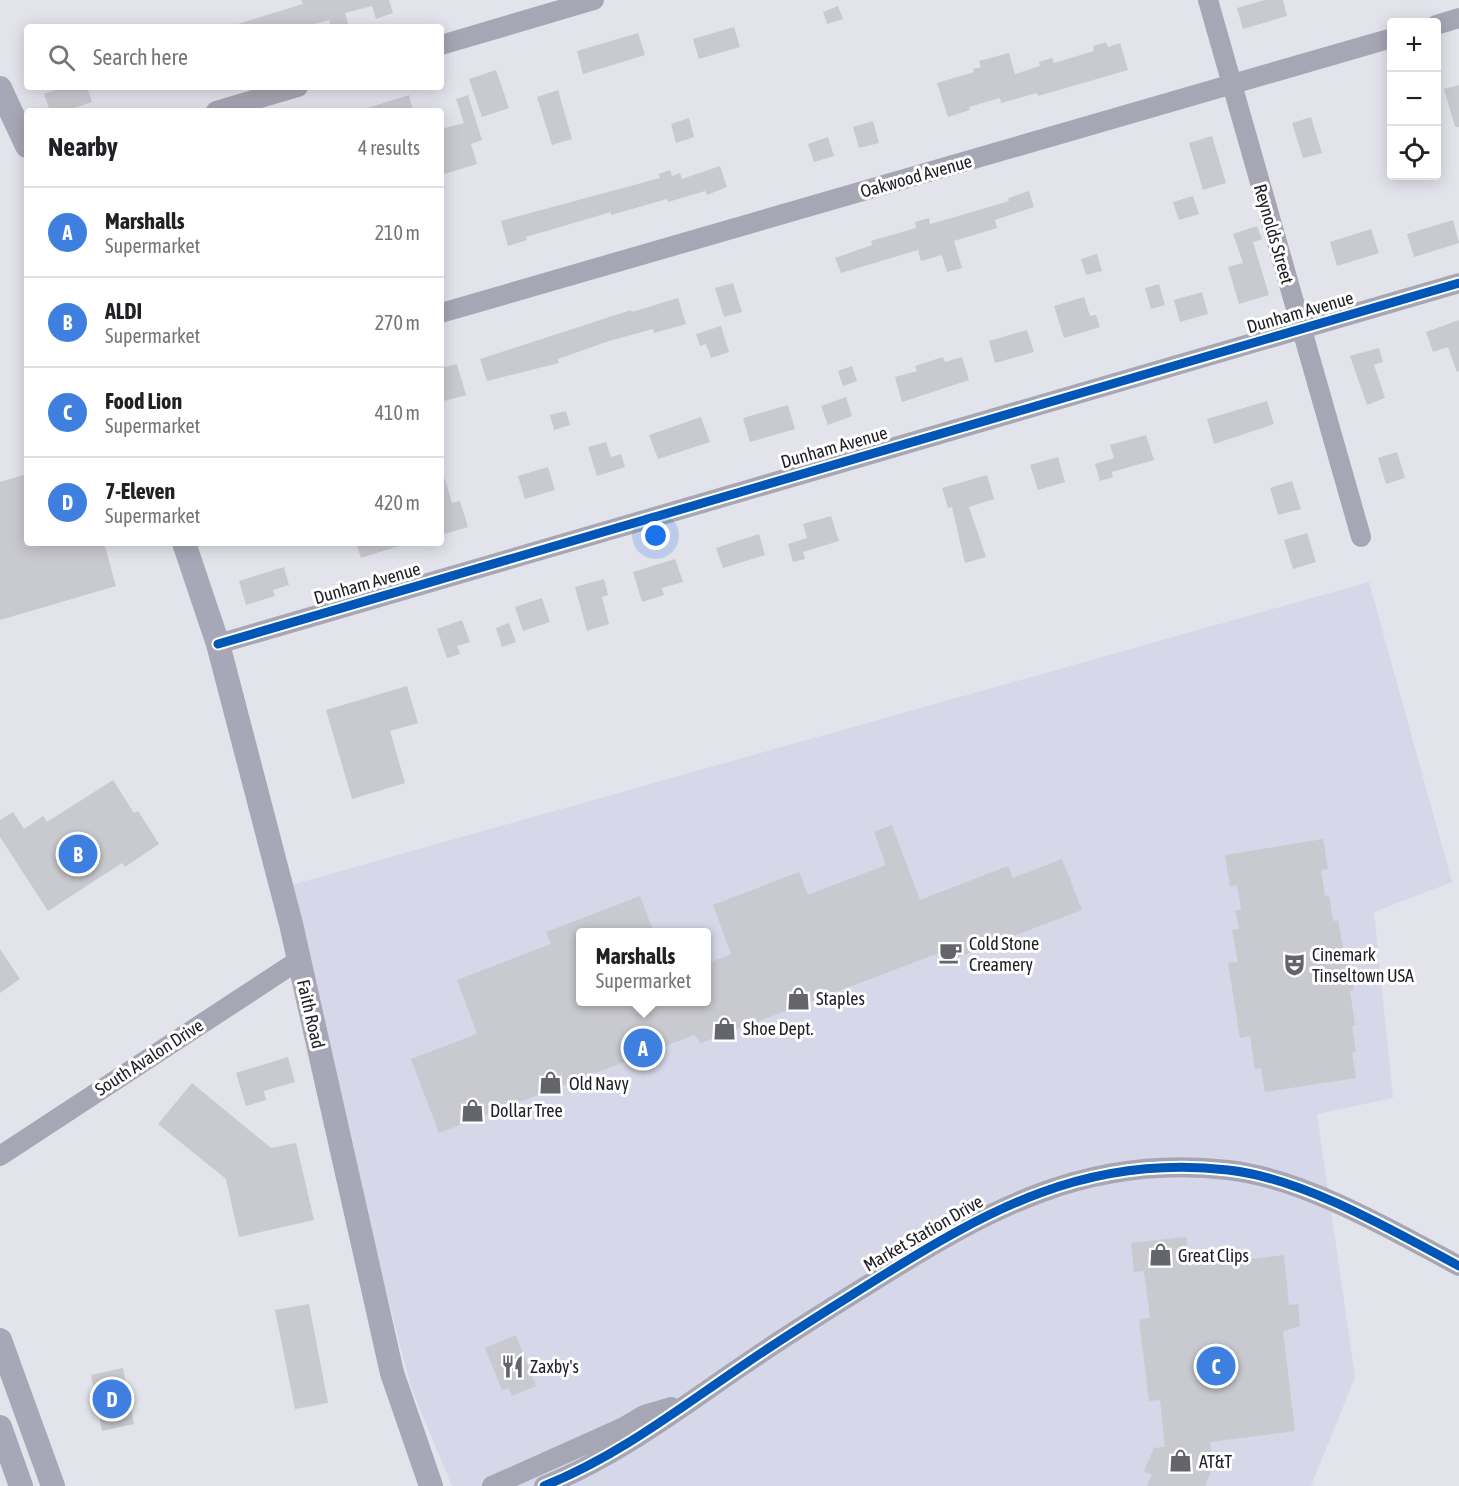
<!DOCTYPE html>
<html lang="en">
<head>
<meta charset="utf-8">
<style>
  :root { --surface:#fff; --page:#f2f2f2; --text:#202124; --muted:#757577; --line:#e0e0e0; --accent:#64646b }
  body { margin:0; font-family:"Asap Condensed",sans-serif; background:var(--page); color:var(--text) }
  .controls { position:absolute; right:18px; top:18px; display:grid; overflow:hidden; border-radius:6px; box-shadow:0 3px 15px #0003 }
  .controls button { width:54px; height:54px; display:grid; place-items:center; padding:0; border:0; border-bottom:2px solid var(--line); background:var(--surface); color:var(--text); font:30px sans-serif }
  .you { position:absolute; left:656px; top:536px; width:21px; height:21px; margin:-15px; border:4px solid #fff; border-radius:50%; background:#1a73e8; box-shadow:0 0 0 9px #1a73e833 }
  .badge { display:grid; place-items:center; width:39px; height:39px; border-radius:50%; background:var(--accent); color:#fff; font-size:20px; font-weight:700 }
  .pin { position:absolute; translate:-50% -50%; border:3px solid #fff; box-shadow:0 2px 6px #0006 }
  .popup { position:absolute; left:576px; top:928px; width:135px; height:78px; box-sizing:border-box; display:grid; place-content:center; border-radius:6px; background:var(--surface); filter:drop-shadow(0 2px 4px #0005); font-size:20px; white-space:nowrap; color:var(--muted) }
  .popup b { font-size:22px; color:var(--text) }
  .popup::after { content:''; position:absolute; left:50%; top:100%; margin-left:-12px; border:12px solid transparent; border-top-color:var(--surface) }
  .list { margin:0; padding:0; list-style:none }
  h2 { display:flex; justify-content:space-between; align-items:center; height:78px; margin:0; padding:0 24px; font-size:26px }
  h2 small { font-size:20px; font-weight:400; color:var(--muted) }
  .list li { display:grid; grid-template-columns:39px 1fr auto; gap:18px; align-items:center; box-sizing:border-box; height:90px; padding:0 24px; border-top:2px solid var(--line) }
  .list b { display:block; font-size:22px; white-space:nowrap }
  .list p { margin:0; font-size:20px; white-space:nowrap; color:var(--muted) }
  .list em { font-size:20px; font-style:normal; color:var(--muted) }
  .icon { flex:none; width:33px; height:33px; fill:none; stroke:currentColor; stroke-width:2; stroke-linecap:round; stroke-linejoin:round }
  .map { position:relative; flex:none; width:1459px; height:1486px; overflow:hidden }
  .search { position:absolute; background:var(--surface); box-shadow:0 3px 15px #0003; left:24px; top:24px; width:420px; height:66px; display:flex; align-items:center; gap:15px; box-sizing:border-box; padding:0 21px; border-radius:6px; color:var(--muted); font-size:22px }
  .panel { position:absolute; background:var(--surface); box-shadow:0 3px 15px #0003; left:24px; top:108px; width:420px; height:438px; border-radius:6px }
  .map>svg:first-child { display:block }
  .built { fill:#d6d7e8; fill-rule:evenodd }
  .building { fill:#c9c9d0 }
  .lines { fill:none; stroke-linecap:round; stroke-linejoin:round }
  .minor { stroke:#a6a6b4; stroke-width:20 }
  .major { stroke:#a8a7b7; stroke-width:24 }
  .cycleway-casing { stroke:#fff; stroke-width:13 }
  .cycleway { stroke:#0057b8; stroke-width:9 }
  .labels { text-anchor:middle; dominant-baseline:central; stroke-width:6; stroke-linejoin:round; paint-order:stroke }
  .street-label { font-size:18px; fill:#202026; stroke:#fff }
  .poi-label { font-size:18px; fill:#202026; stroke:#fff; text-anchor:start }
</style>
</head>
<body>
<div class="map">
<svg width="1459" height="1486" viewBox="0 0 1459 1486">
  <rect width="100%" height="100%" fill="#e3e3ec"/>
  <!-- built -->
  <path class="built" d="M1369 582 1452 882 1374 912 1393 1098 1317 1114 1355 1377 1311 1486H452L412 1390 401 1349 353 1162 291 885ZM580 932H706V1002H580Z"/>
  <!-- building -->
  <path class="building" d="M301 0H389L393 13 376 19 372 6 345 13 349 27H331L329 20 305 27H238V24L303 4Z
    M1265 0H1283L1287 16 1243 29 1237 8Z
    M838 6 843 19 827 24 823 12Z
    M734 27 740 47 699 59 693 39Z
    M638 33 645 55 583 74 577 51Z
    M1106 42 1108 47 1120 43 1128 70 1038 96 1037 93 1001 103 1000 98 969 107 970 110 948 117 937 83 974 72 973 69 981 67 979 61 1009 53 1015 74 1040 66 1039 62 1052 58 1054 63 1094 51 1093 46Z
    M496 70 509 108 482 117 469 79Z
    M1459 85V127H1455L1444 89Z
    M63 87H87L92 102 66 111H50L44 94Z
    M558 90 572 139 552 145 537 97Z
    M409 95 413 111H368L367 108Z
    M468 95 482 140 471 144 477 164 441 175V129L464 123 456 99Z
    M1311 117 1322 153 1303 158 1292 123Z
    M689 118 694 137 676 143 671 124Z
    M873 121 879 143 859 148 853 127Z
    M1212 136 1226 183 1203 190 1189 143Z
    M828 137 834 156 814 162 808 144Z
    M720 166 727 187 707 195 705 191 668 202 667 199 611 215V212L526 237 527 240 508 246 501 221 660 178 659 174 670 170 672 176 680 173 682 179Z
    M1029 191 1034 207 995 220 997 228 954 241 962 268 947 272 942 255 921 261 918 250 841 273 835 258 872 245 871 241 916 228 915 222 929 218 930 224 955 217 1009 201 1008 198Z
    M1193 196 1199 214 1179 220 1173 202Z
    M1453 220 1459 243 1414 257 1407 234Z
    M1257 226 1262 239 1253 242 1269 295 1239 304 1228 267 1243 263 1233 234Z
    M1371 229 1379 253 1337 266 1330 242Z
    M1097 254 1102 271 1086 275 1081 259Z
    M733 283 742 312 724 317 715 288Z
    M1159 284 1165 305 1151 309 1145 288Z
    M1202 292 1208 314 1180 322 1174 300Z
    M1084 297 1090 316 1096 315 1100 327 1064 338 1054 306Z
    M678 298 686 324 654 333 653 329 609 341 558 359 559 363 487 381 480 359 631 310 632 312Z
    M1459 320V371L1457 372 1448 347 1433 352 1426 332Z
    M721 326 729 352 711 358 706 344 700 346 696 334Z
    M1027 330 1034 352 995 363 989 341Z
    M1379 348 1383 362 1374 365 1385 398 1367 405 1350 356Z
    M943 357 945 362 962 357 969 380 902 402 895 377 917 371 915 366Z
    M457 364 466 395 441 402V368Z
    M852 366 857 381 843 386 838 371Z
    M846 397 852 416 828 425 821 406Z
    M1267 401 1274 424 1214 444 1207 419Z
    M788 405 795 429 750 442 743 418Z
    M566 411 570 425 554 430 550 415Z
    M701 417 710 442 658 459 649 435Z
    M1146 435 1154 460 1112 472 1113 477 1100 481 1095 464 1114 458 1110 445Z
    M606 442 611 457 621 454 625 467 597 476 588 447Z
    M1397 452 1405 478 1386 484 1378 458Z
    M1058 457 1065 482 1038 490 1030 465Z
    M548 467 555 490 525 499 518 476Z
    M27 474V543H104L116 586 0 620V482Z
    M987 475 994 499 969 507 986 557 965 563 952 507 948 508 942 488Z
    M441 479H445L452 503 460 501 468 527 441 535Z
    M1292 481 1301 509 1278 515 1270 488Z
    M831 516 839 541 803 552 805 559 793 562 788 544 807 538 803 524Z
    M1307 533 1316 562 1293 569 1284 540Z
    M759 534 765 555 723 568 716 548Z
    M356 543H398L399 546 361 558Z
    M675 559 683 582 662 588 664 595 642 602 633 572Z
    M284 567 289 585 273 590 275 596 246 605 239 581Z
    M604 579 608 595 602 597 609 624 587 631 575 587Z
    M542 598 550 622 523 631 515 607Z
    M462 620 470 642 457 646 460 654 447 658 437 629Z
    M509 623 516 642 502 647 496 628Z
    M407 686 418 723 390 731 405 783 352 799 326 710Z
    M113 780 134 813 138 811 159 844 125 867 122 863 48 911 0 837V820L13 812 24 829 43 816 47 822Z
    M892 825 920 900 1008 866 1013 878 1062 859 1082 910 948 961 944 951 701 1043 694 1035 439 1133 411 1059 477 1034 457 980 551 944 546 932 640 896 654 933H580V1002H706V964L731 954 713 905 799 872 808 895 886 865 874 832Z
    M1323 839 1328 869 1321 870 1325 896 1329 895 1333 921 1338 920 1344 953 1348 952 1354 990 1350 991 1355 1025 1352 1026 1356 1052 1352 1053 1356 1078 1265 1092 1261 1068 1255 1069 1250 1036 1240 1038 1228 963 1238 962 1232 930 1239 929 1235 910H1241L1237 885 1230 887 1225 855Z
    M0 949 20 979 0 993Z
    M288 1057 295 1082 264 1091 266 1100 246 1106 236 1073Z
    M192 1083 271 1148 296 1143 314 1220 239 1237 226 1179 158 1124Z
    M1186 1237 1189 1266 1284 1255 1289 1305 1298 1304 1300 1326 1283 1331 1295 1431 1210 1442 1213 1467 1205 1486H1147L1152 1475 1144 1471 1154 1448 1165 1447 1160 1400 1149 1401 1139 1320 1150 1318 1144 1271 1134 1272 1131 1243Z
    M309 1304 328 1403 295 1409 275 1310Z
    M516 1335 536 1386 512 1396 509 1388 502 1390 485 1348Z
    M123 1368 134 1424 102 1431 91 1375Z"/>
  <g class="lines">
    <!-- minor -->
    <path class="minor" d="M1208 0 1361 537
      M1436 25 1459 18
      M441 45 594 0
      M216 111 298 87
      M441 313 1392 38
      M218 644 1459 283
      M0 1156 299 960
      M492 1486 622 1428 644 1415 671 1407
      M544 1486C617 1457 680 1408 745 1364 787 1335 831 1308 874 1281 989 1209 1087 1154 1228 1170 1303 1178 1392 1230 1459 1266"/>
    <!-- major -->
    <path class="major" d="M0 88 27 146
      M184 543 218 644 291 924 392 1373 431 1486
      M0 1340 53 1486
      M0 1427 21 1486"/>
    <defs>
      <path id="cycleway" d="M218 644 1459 283
        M544 1486C617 1457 680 1408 745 1364 787 1335 831 1308 874 1281 989 1209 1087 1154 1228 1170 1303 1178 1392 1230 1459 1266"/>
    </defs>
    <!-- cycleway casing -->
    <use href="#cycleway" class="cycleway-casing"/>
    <!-- cycleway -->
    <use href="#cycleway" class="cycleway"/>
  </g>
  <!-- icons -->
  <defs>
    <symbol id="cafe-bare" viewBox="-9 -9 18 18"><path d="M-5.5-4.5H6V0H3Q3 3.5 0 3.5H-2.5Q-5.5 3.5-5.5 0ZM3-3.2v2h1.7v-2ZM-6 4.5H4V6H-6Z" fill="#64646b" stroke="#fff" stroke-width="2.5" paint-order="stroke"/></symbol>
    <symbol id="theatre-bare" viewBox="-9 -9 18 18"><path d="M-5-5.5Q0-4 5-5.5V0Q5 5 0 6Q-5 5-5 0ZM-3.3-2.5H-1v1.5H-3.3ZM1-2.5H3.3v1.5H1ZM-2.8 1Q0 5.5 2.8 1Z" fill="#64646b" stroke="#fff" stroke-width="2.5" paint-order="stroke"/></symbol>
    <symbol id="shop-bare" viewBox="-9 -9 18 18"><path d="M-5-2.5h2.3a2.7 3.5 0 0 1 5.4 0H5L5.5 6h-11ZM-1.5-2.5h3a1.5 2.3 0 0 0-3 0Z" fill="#64646b" stroke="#fff" stroke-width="2.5" paint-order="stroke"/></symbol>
    <symbol id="restaurant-bare" viewBox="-9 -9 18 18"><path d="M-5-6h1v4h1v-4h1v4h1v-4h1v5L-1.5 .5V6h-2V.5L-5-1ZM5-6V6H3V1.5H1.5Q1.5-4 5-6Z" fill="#64646b" stroke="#fff" stroke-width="2.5" paint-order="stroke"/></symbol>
  </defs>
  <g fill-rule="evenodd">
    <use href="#cafe-bare" x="934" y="936" width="33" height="33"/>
    <use href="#theatre-bare" x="1278" y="948" width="33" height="33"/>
    <use href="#shop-bare" x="782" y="982" width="33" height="33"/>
    <use href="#shop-bare" x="708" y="1012" width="33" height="33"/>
    <use href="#shop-bare" x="534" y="1066" width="33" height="33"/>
    <use href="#shop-bare" x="456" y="1094" width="33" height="33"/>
    <use href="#shop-bare" x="1144" y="1238" width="33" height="33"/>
    <use href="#restaurant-bare" x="496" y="1350" width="33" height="33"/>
    <use href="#shop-bare" x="1164" y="1444" width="33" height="33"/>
  </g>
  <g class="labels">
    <!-- street labels -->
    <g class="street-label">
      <text transform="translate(916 176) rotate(-16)">Oakwood Avenue</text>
      <text transform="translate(1274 234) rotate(74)">Reynolds Street</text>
      <text transform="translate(1300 312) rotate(-16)">Dunham Avenue</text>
      <text transform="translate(834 447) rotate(-16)">Dunham Avenue</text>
      <text transform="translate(367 583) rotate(-16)">Dunham Avenue</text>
      <text transform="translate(311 1014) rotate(77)">Faith Road</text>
      <text transform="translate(149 1057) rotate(-33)">South Avalon Drive</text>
      <text transform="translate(923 1233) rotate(-30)">Market Station Drive</text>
    </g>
    <!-- poi labels -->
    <g class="poi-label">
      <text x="969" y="943">Cold Stone<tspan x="969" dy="21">Creamery</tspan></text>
      <text x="1312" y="954">Cinemark<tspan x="1312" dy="21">Tinseltown USA</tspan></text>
      <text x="816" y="998">Staples</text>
      <text x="743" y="1028">Shoe Dept.</text>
      <text x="569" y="1083">Old Navy</text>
      <text x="490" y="1110">Dollar Tree</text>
      <text x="1178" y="1255">Great Clips</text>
      <text x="530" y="1366">Zaxby's</text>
      <text x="1199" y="1461">AT&amp;T</text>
    </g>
  </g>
</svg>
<div class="controls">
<button>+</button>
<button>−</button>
<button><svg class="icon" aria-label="locate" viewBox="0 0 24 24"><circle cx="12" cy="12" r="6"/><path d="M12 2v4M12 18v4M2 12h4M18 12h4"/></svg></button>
</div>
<div class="you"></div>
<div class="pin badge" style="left:643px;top:1048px;background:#3f7fe0">A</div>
<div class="popup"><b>Marshalls</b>Supermarket</div>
<div class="pin badge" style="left:78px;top:854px;background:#3f7fe0">B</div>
<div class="pin badge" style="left:1216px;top:1366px;background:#3f7fe0">C</div>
<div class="pin badge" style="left:112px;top:1399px;background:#3f7fe0">D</div>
<div class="search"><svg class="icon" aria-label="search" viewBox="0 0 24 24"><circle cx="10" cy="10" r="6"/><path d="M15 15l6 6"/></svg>Search here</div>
<section class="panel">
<h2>Nearby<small>4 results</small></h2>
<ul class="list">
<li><span class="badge" style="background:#3f7fe0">A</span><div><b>Marshalls</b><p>Supermarket</p></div><em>210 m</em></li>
<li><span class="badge" style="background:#3f7fe0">B</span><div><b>ALDI</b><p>Supermarket</p></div><em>270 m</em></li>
<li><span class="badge" style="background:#3f7fe0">C</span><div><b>Food Lion</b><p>Supermarket</p></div><em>410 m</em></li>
<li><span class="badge" style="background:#3f7fe0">D</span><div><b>7-Eleven</b><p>Supermarket</p></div><em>420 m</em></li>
</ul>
</section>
</div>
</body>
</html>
